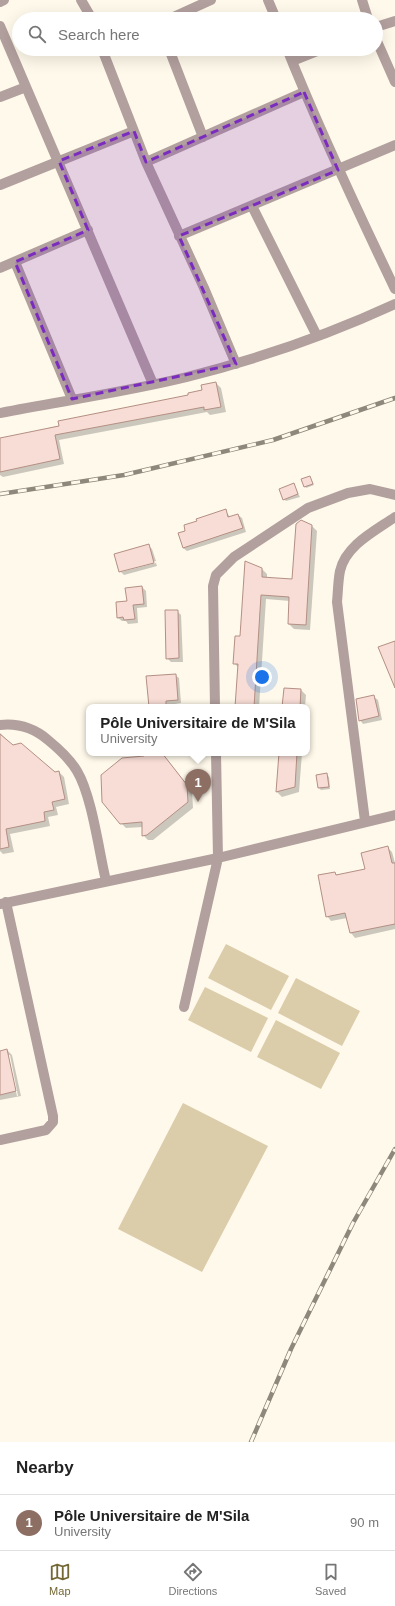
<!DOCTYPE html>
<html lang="en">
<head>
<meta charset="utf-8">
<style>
  :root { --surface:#fff; --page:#f6f6f6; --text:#222; --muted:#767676; --line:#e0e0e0; --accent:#736734 }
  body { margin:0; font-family:Arial,sans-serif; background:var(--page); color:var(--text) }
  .you { position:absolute; left:262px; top:677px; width:14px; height:14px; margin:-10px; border:3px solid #fff; border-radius:50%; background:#1a73e8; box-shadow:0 0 0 6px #1a73e833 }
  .badge { display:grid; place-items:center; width:26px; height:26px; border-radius:50%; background:var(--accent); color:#fff; font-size:13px; font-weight:700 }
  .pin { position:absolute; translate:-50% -33px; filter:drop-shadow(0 1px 2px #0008) }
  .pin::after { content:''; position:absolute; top:21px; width:14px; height:12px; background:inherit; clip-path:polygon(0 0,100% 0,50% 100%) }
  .popup { position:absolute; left:86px; top:704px; width:224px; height:52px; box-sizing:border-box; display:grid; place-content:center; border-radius:8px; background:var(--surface); filter:drop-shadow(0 1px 3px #0005); font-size:13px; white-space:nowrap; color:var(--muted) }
  .popup b { font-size:15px; color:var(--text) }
  .popup::after { content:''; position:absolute; left:50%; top:100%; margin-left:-8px; border:8px solid transparent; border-top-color:var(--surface) }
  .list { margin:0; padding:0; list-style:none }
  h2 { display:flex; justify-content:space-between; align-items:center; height:52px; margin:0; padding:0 16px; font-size:17px }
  h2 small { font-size:13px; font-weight:400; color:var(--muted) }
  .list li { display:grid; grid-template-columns:26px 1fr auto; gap:12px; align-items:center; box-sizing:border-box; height:56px; padding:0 16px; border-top:1px solid var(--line) }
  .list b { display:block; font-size:15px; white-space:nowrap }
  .list p { margin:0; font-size:13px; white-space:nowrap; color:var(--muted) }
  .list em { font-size:13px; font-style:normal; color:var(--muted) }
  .icon { flex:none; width:22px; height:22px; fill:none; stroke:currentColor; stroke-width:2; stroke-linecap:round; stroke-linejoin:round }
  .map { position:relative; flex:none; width:395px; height:1442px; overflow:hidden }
  .search { position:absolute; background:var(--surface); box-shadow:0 4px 16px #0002; left:12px; right:12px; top:12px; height:44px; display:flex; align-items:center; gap:10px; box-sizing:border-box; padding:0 14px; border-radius:22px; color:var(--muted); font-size:15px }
  .sheet { height:108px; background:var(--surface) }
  nav { display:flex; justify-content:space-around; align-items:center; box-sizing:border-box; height:56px; border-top:1px solid var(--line); background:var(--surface); font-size:11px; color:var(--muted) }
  nav a { display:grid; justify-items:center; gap:2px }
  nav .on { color:var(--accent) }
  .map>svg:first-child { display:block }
  .green { fill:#dbccaa }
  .shadow { fill:#0003; fill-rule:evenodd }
  .building { fill:#f7ddd5; stroke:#b48f84 }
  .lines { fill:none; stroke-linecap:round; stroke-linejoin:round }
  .minor { stroke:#b2a09e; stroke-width:10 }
  .rail-casing { stroke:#8d887b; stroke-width:4.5 }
  .rail { stroke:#fff9eb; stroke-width:3; stroke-dasharray:9; stroke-linecap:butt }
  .marked { fill:#7b2cbf; fill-opacity:0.2; stroke:#7b2cbf; stroke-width:3; stroke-dasharray:8 5; stroke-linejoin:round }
</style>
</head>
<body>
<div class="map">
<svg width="395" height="1442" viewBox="0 0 395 1442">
  <rect width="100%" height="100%" fill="#fff9eb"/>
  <!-- green -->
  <path class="green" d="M226 944 289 976 271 1010 208 978Z
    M296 978 360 1011 342 1046 278 1013Z
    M205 987 268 1018 251 1052 188 1020Z
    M276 1020 340 1053 321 1089 257 1057Z
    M183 1103 268 1146 202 1272 118 1229Z"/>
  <!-- shadow -->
  <path class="shadow" d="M216 383 221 388 226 412 210 415 207 412 59 440 64 464 3 477 0 475V439L189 396Z
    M310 477 314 485 306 488 302 479Z
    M294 485 300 497 286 501 284 499Z
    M225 510 230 517 238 515 242 518 246 532 187 551 183 548 187 531 198 522Z
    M312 526 317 531 310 630 294 629 289 624 290 601 266 599 259 707H236L239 668 234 663 262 569 267 574V578L293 580Z
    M149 546 152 549 156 561 121 570V572L156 563 157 566 124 575 120 571 115 554Z
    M142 587 146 591 147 607 137 608 138 623 128 624 126 621H122L118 618 128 602Z
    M177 611 181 615 183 662H171L167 658Z
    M175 675 179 678 181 703 169 705V707H150Z
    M285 689 301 690 306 695 305 707H283Z
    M374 697 378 700 382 720 363 724 360 720Z
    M0 733 13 746 54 773 59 772 64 777 69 804 56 807 58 815 48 817 50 826 10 834 14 852 3 854 0 851Z
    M145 753H162L192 791 193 808 153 840H148L143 835V827L126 828 121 823 145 757Z
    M280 753H302L299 792 282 797 277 792Z
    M326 774 329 777 330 789 321 790 319 788Z
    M387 847 392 852 395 863V929L355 938 351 933 347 918 331 921 327 916 335 873 338 876 366 870Z
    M7 1050 12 1055 21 1096 0 1100V1052ZM8 1055H10L18 1096H17Z"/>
  <!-- building -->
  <path class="building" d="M216 382 221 407 204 410V407L55 435 60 459 0 472V438L59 426 58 421 188 395V393L202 390 201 385Z
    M310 476 313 484 304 487 301 479Z
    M294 483 298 494 283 500 279 489Z
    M226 509 228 517 238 514 243 528 183 548 178 533 185 531 184 525 197 521 196 519Z
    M301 520 312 525 306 625 288 624 289 597 261 595 254 707H235L238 664H233L235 636H240L245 561 262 568V577L292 579 296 524Z
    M149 544 154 563 119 572 114 554Z
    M142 586 144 604 133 605 135 619 124 620 123 617 117 618 116 602 127 601 125 588Z
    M165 610H178L179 658 166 659Z
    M395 641V688L378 647Z
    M176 674 178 700 166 701V707H149L146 676Z
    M284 688 301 689 300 707H282Z
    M374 695 379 716 359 721 356 699Z
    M0 734 13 745 21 743 55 772 59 771 65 799 52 802 54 810 44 812 45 821 6 829 9 847 0 849Z
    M144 753H162L187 785 188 802 147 835 142 836V822L120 824 102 802 101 775 122 758 144 756Z
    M279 753H297L295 787 276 792Z
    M327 773 329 787 318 788 316 775Z
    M388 846 392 863H395V924L350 933 345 913 326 917 318 875 335 872 336 875 365 869 361 853Z
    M7 1049 16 1091 0 1095V1051Z"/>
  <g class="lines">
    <!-- minor -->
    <path class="minor" d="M81 0 92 19
      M268 0 276 19
      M362 0 368 19
      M0 2 4 0
      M169 19 211 0
      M0 26 153 384
      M376 27 395 21
      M376 39 395 82
      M102 49 146 162 204 288 236 364
      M169 49 203 137
      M287 49C320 131 357 210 395 289
      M292 61 322 49
      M0 97 26 87
      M146 162 304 92
      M0 185 134 131
      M252 206 317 336
      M179 236 395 145
      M15 262 72 399
      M0 268 88 230
      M0 413C62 401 126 392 187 377 258 359 328 335 395 304
      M215 707 213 586 216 575 234 557 308 508 348 493 370 489 395 495
      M0 725C19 723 34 728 48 740 59 749 70 759 77 771 92 796 99 852 106 881
      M365 821 337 602C338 592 338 581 340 571 346 545 375 531 395 517
      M0 904 218 858 395 815
      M184 1007 218 858 216 753
      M0 1140 46 1130 53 1122V1116L6 902"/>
    <defs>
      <path id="rail" d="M0 494 124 475 273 440 395 398
        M251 1442 291 1349 353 1223 395 1149"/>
    </defs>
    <!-- rail casing -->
    <use href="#rail" class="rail-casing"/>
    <!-- rail -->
    <use href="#rail" class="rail"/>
  </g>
  <!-- marked area -->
  <path class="marked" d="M304 92 338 170 179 236 236 364 72 399 15 262 88 230 59 161 134 131 146 162Z"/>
</svg>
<div class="you"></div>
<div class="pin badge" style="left:198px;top:802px;background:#8d6e63">1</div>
<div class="popup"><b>Pôle Universitaire de M'Sila</b>University</div>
<div class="search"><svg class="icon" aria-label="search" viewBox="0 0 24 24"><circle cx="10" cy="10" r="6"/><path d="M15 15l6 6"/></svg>Search here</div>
</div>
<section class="sheet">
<h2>Nearby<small></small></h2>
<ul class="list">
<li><span class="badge" style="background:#8d6e63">1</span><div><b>Pôle Universitaire de M'Sila</b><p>University</p></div><em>90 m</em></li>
</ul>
</section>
<nav>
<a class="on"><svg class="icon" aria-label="map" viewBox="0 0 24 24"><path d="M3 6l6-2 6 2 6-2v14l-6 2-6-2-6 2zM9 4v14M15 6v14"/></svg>Map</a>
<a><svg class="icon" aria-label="directions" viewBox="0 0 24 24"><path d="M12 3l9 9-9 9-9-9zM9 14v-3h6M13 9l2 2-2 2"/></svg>Directions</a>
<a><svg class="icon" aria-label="saved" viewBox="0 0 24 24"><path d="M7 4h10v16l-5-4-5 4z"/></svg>Saved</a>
</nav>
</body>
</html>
